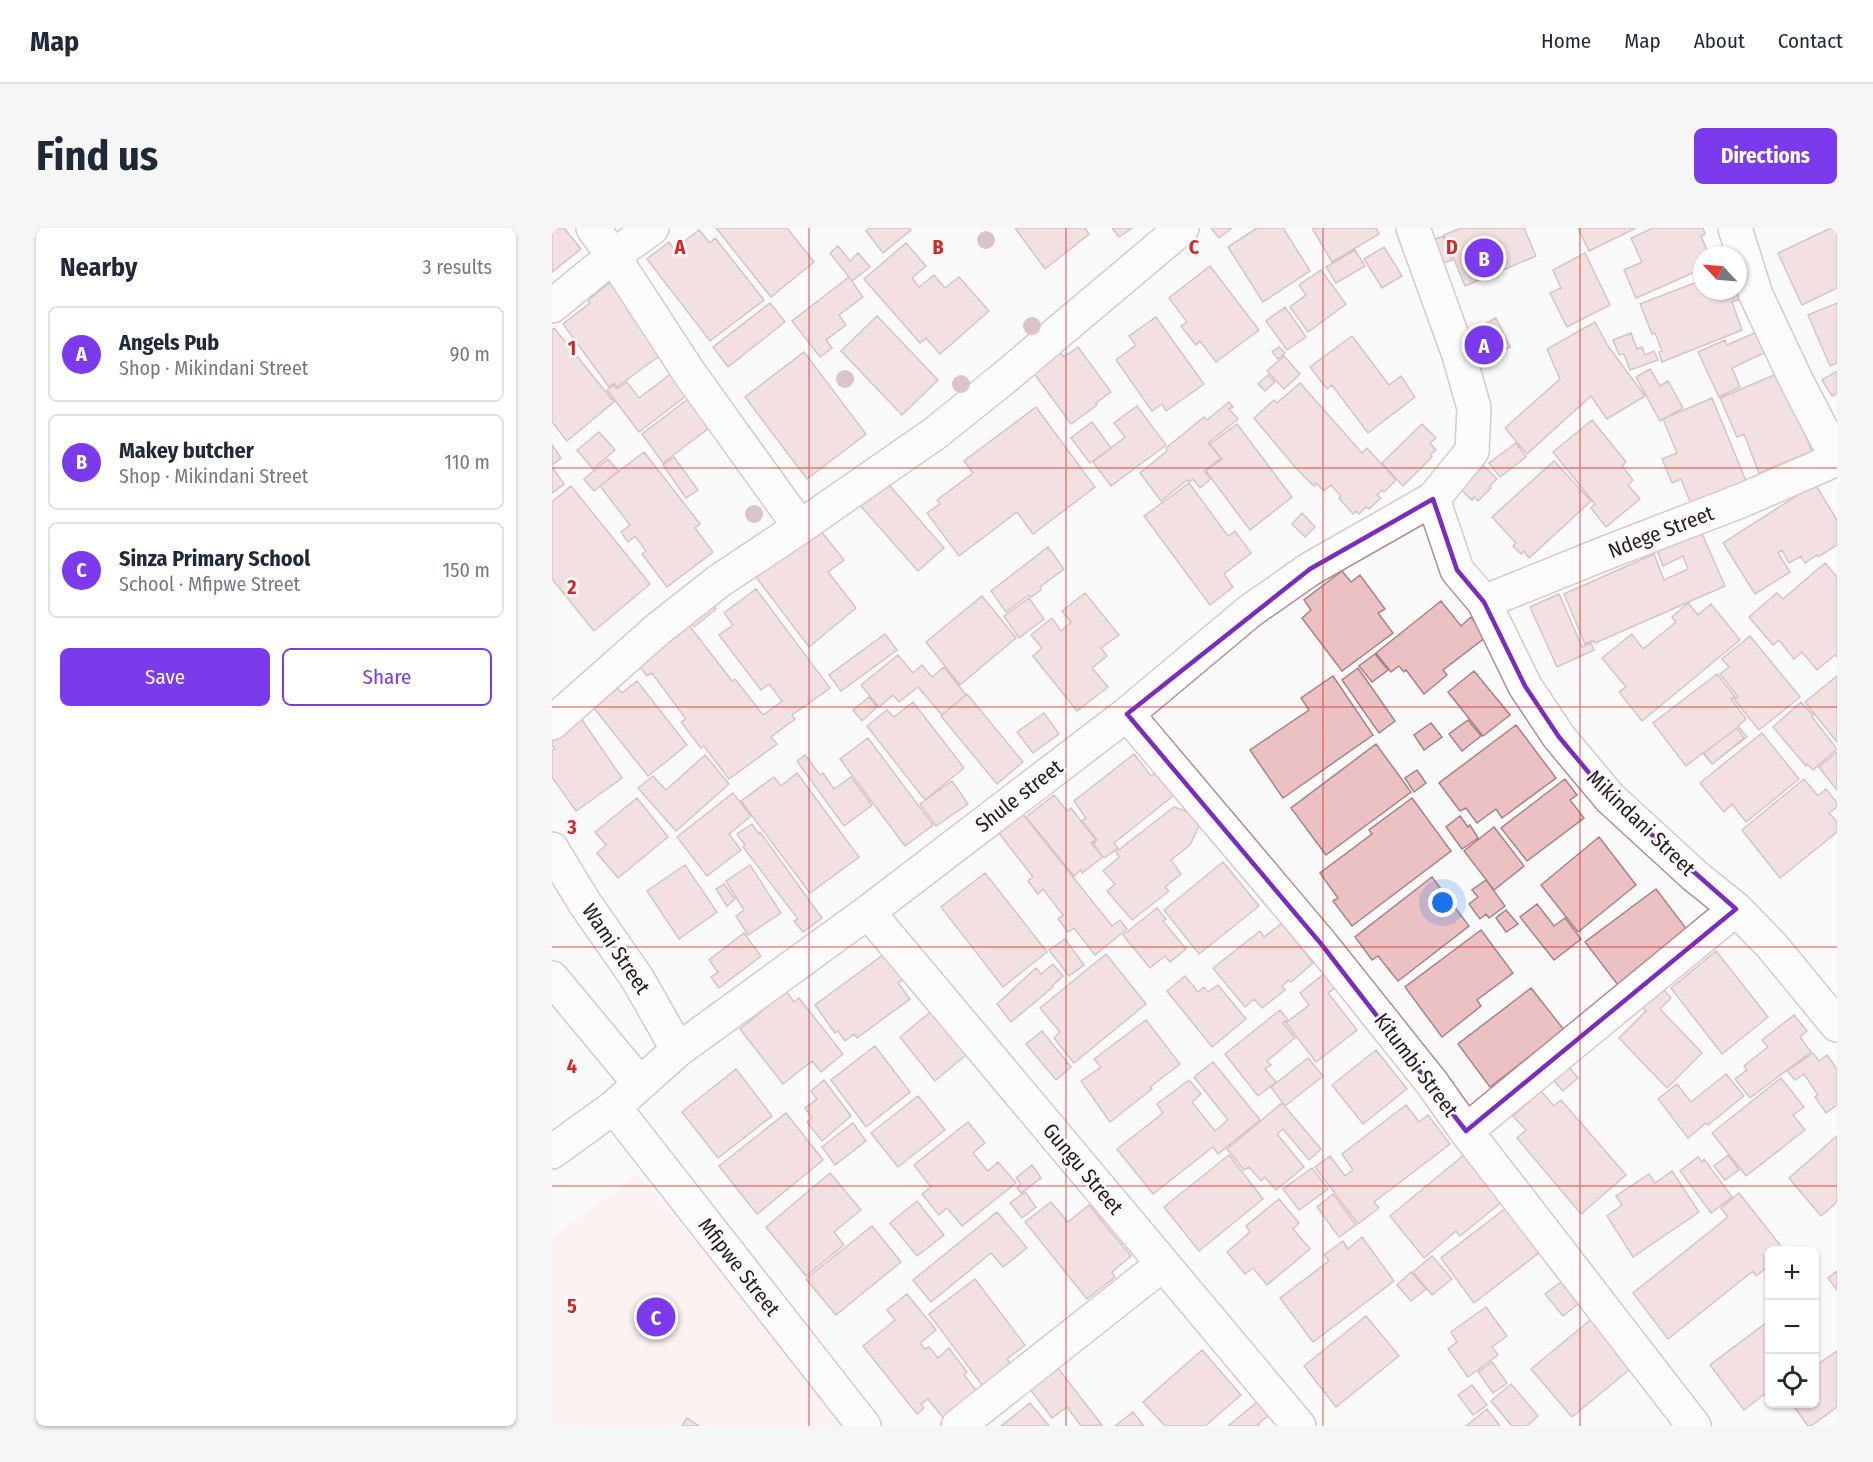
<!DOCTYPE html>
<html lang="en">
<head>
<meta charset="utf-8">
<style>
  :root { --surface:#fff; --page:#f6f6f7; --text:#1f2937; --muted:#747a83; --line:#e0e1e3; --accent:#7c3aed }
  body { margin:0; font-family:"Fira Sans Condensed",sans-serif; background:var(--page); color:var(--text) }
  .controls { position:absolute; right:18px; bottom:18px; display:grid; overflow:hidden; border-radius:9px; box-shadow:0 2px 4px #0004 }
  .controls button { width:54px; height:54px; display:grid; place-items:center; padding:0; border:0; border-bottom:2px solid var(--line); background:var(--surface); color:var(--text); font:30px sans-serif }
  .compass { position:absolute; left:1141px; top:18px; width:54px; height:54px; border-radius:50%; background:var(--surface); box-shadow:0 2px 4px #0004; rotate:296deg }
  .you { position:absolute; left:891px; top:675px; width:21px; height:21px; margin:-15px; border:4px solid #fff; border-radius:50%; background:#1a73e8; box-shadow:0 0 0 9px #1a73e833 }
  .badge { display:grid; place-items:center; width:39px; height:39px; border-radius:50%; background:var(--accent); color:#fff; font-size:20px; font-weight:700 }
  .pin { position:absolute; translate:-50% -50%; border:3px solid #fff; box-shadow:0 2px 6px #0006 }
  .list { margin:0; padding:0; list-style:none }
  h2 { display:flex; justify-content:space-between; align-items:center; height:78px; margin:0; padding:0 24px; font-size:26px }
  h2 small { font-size:20px; font-weight:400; color:var(--muted) }
  .list li { display:grid; grid-template-columns:39px 1fr auto; gap:18px; align-items:center; box-sizing:border-box; height:96px; margin:0 12px 12px; padding:0 12px; border:2px solid var(--line); border-radius:9px }
  .list b { display:block; font-size:22px; white-space:nowrap }
  .list p { margin:0; font-size:20px; white-space:nowrap; color:var(--muted) }
  .list em { font-size:20px; font-style:normal; color:var(--muted) }
  .actions { display:flex; gap:12px; padding:18px 24px }
  .actions a { flex:1; padding:14px 0; border:2px solid var(--accent); border-radius:9px; text-align:center; font-size:21px; color:var(--accent) }
  .actions .main { background:var(--accent); color:#fff }
  .icon { flex:none; width:33px; height:33px; fill:none; stroke:currentColor; stroke-width:2; stroke-linecap:round; stroke-linejoin:round }
  .map { position:relative; flex:none; width:1285px; height:1198px; overflow:hidden; border-radius:9px }
  header { display:flex; align-items:center; gap:36px; box-sizing:border-box; height:84px; padding:0 30px; background:var(--surface); border-bottom:2px solid var(--line) }
  header strong { font-size:28px }
  nav { display:flex; gap:33px; margin-inline-start:auto; font-size:21px }
  .intro { display:flex; align-items:center; justify-content:space-between; box-sizing:border-box; height:144px; padding:0 36px }
  h1 { margin:0; font-size:42px }
  .button { padding:15px 27px; border-radius:9px; background:var(--accent); color:#fff; font-size:21px; font-weight:700 }
  main { display:flex; gap:36px; padding:0 36px }
  aside { flex:1; background:var(--surface); border-radius:9px; box-shadow:0 2px 4px #0004 }
  .map>svg:first-child { display:block }
  .built { fill:#fee8e9 }
  .building { fill:#ecc1c4; stroke:#aa8285; stroke-width:1.5 }
  .lines { fill:none; stroke-linecap:round; stroke-linejoin:round }
  .minor-casing { stroke:#b58d90; stroke-width:36 }
  .minor { stroke:#fff; stroke-width:33 }
  .tree { fill:#b5848d }
  .marked { fill:none; stroke:#7b2cbf; stroke-width:4.5; stroke-linejoin:round }
  .grid { fill:none; stroke:#d62828; stroke-width:1.5; stroke-opacity:0.55 }
  .labels { text-anchor:middle; dominant-baseline:central; stroke-width:5; stroke-linejoin:round; paint-order:stroke }
  .street-label { font-size:21px; fill:#2b1b1c; stroke:#fafafa }
  .grid-label { font-size:20px; text-anchor:middle; font-weight:bold; fill:#d62828; stroke:#fafafa; stroke-width:5; stroke-linejoin:round; paint-order:stroke }
</style>
</head>
<body>
<header>
<strong>Map</strong>
<nav><a>Home</a><a>Map</a><a>About</a><a>Contact</a></nav>
</header>
<div class="intro"><h1>Find us</h1><a class="button">Directions</a></div>
<main>
<aside>
<h2>Nearby<small>3 results</small></h2>
<ul class="list">
<li><span class="badge">A</span><div><b>Angels Pub</b><p>Shop · Mikindani Street</p></div><em>90 m</em></li>
<li><span class="badge">B</span><div><b>Makey butcher</b><p>Shop · Mikindani Street</p></div><em>110 m</em></li>
<li><span class="badge">C</span><div><b>Sinza Primary School</b><p>School · Mfipwe Street</p></div><em>150 m</em></li>
</ul>
<div class="actions"><a class="main">Save</a><a>Share</a></div>
</aside>
<div class="map">
<svg width="1285" height="1198" viewBox="0 0 1285 1198">
  <rect width="100%" height="100%" fill="#fafafa"/>
  <!-- built -->
  <path class="built" d="M86 947 278 1168 302 1198H0V1009Z"/>
  <!-- building -->
  <path class="building" d="M0 0H12L29 21 0 44Z
    M164 0H235L262 34 219 69Z
    M318 0H357L359 2 331 25 314 3Z
    M463 0H533L537 6 493 41Z
    M560 0H580L567 9Z
    M659 0H680L667 10Z
    M705 0H731L758 43 711 74 676 19Z
    M760 0H824L827 6 780 34Z
    M909 0H972L984 28 913 58 892 7Z
    M1026 0H1084L1037 23Z
    M1101 0H1151L1153 6 1149 8 1157 27H1150V41L1084 70 1072 42 1090 34 1079 10Z
    M1279 0H1285V60L1250 77 1226 25Z
    M147 2 158 15 163 10 212 72 158 113 95 31 117 14 122 21Z
    M891 8 900 32 889 36 879 13Z
    M354 15 374 38 360 50 367 59 382 47 393 60 407 49 437 83 388 126 374 110 368 115 312 51Z
    M286 18 298 33 306 25 318 39 300 53 278 25Z
    M832 19 850 48 830 60 812 31Z
    M803 22 813 38 784 55 774 39Z
    M1033 25 1058 77 1015 99 998 65 1009 60 1001 42Z
    M658 38 707 102 664 134 648 113 644 117 629 98 635 94 617 70Z
    M769 42 794 76 756 104 738 79 754 67 747 57Z
    M297 49 311 69 287 87 294 97 274 112 280 120 268 129 240 93Z
    M64 50 111 125 65 159 62 155 57 159 11 96 38 75 36 72Z
    M1150 52V63H1186L1189 71 1180 74 1190 102 1110 134 1107 124 1110 123 1103 105 1100 106 1088 76Z
    M218 75 233 94 176 139 161 119Z
    M1285 75V135L1278 138 1256 87Z
    M733 79 754 109 735 122 714 93Z
    M325 88 386 152 350 187 289 123Z
    M604 89 652 156 614 183 610 176 600 183 564 132 584 117 577 108Z
    M944 90 958 119 932 131 918 103Z
    M1043 94 1056 118 1093 168 1055 191 1039 168 975 226 953 200 1008 151 995 121Z
    M2 100 62 174 15 213 0 194V102Z
    M1205 104 1214 124 1180 140 1188 159 1167 169 1146 124 1173 112 1175 117Z
    M1079 105 1085 121 1090 119 1093 127 1102 123 1106 132 1078 142 1072 126 1067 127 1061 112Z
    M800 108 837 157 849 148 863 169 816 205 780 157 775 161 758 139Z
    M526 119 559 164 544 175 545 177 519 196 478 140 505 120 512 129Z
    M727 119 733 125 726 131 720 124Z
    M252 124 314 206 255 251 193 169Z
    M732 128 748 146 732 161 715 143Z
    M128 139 144 160 87 204 55 162 62 157 65 161 75 154 87 170Z
    M1098 141 1108 158 1116 153 1131 180 1108 193 1084 149Z
    M1285 143V166L1280 168 1270 152Z
    M1227 145 1260 223 1207 245 1192 206 1185 209 1168 170Z
    M716 147 723 154 713 163 706 156Z
    M748 155 810 225 815 220 844 252 832 264 830 262 825 267 829 270 817 281 814 279 807 286 804 283 801 286 787 270 789 268 779 257 772 263 764 255 762 258 743 239 702 190 722 172 725 175Z
    M144 165 166 193 111 235 90 206Z
    M1160 170 1194 253 1139 276 1129 251 1120 255 1110 231 1125 225 1111 191Z
    M677 174 681 179 677 181 686 191 656 215 669 230 652 243 659 251 648 260 641 251 637 254 635 252 609 273 588 245 615 223 614 220 652 189 655 192Z
    M585 178 614 217 559 258 541 234 573 209 562 195Z
    M484 179 543 259 481 306 465 284 407 328 375 285 388 276 385 272 421 245 412 233Z
    M1040 192 1074 234 1070 238 1081 252 1076 257 1088 271 1054 299 1039 280 1043 276 1001 224Z
    M540 194 559 220 538 235 519 210Z
    M685 196 740 269 698 302 654 243 670 231 658 216Z
    M870 196 884 210 878 215 884 222 878 227 880 229 851 258 830 235Z
    M47 204 63 222 41 241 25 222Z
    M964 215 974 229 948 249 937 235Z
    M0 217 9 230 0 237Z
    M92 224 148 296 143 300 161 324 115 359 90 326 94 323 83 308 76 314 69 304 78 297 48 258Z
    M122 229 146 262 134 270 111 237Z
    M56 231 66 243 42 263 32 251Z
    M1002 233 1039 273 977 330 972 323 969 326 961 318 964 315 940 289Z
    M932 238 945 251 938 258 939 260 926 273 922 269 920 272 908 261Z
    M0 239 12 256 0 265Z
    M332 251 392 320 366 343 306 275Z
    M637 255 676 308 683 303 699 325 672 346 681 359 658 377 592 288Z
    M1263 256 1285 292V317L1266 329 1265 327 1253 335 1249 328 1237 335 1230 322 1226 325 1238 344 1203 366 1171 315Z
    M19 258 98 356 42 403 0 351V274Z
    M750 285 763 299 753 309 740 296Z
    M264 297 292 332 276 344 304 380 257 419 204 349 249 314Z
    M1148 301 1173 358 1043 415 1041 412 1033 416 1012 366 1102 326 1112 352 1136 341 1131 328 1111 338 1104 320Z
    M496 319 512 341 488 359 489 362 479 369 477 367 454 384 439 363Z
    M1273 335 1285 349V429L1283 427 1265 442 1250 424 1242 431 1227 412 1221 417 1197 389 1225 365 1231 371Z
    M790 343 799 354 808 347 833 381 826 385 841 405 790 443 750 390 759 382 752 372Z
    M204 361 278 460 240 487 243 491 219 509 225 516 177 551 152 518 149 520 129 494 134 491 100 445 95 448 82 431 133 392 180 453 183 451 211 487 230 473 217 456 209 462 167 407 181 397 172 385Z
    M533 365 567 407 549 420 555 428 540 440 556 459 525 483 481 428 490 420 479 407 500 390 509 403 519 394 510 383Z
    M1007 366 1030 419 1039 415 1042 422 1005 439 978 379Z
    M430 368 464 410 408 457 374 414Z
    M155 370 164 381 142 399 134 388Z
    M477 370 492 391 467 410 452 388Z
    M889 373 909 398 919 389 934 409 891 442 895 447 872 466 854 442 852 444 847 438 839 444 824 425Z
    M1136 375 1146 387 1159 376 1188 412 1090 493 1067 464 1074 459 1050 430 1080 406 1091 421 1124 394 1120 389Z
    M333 406 345 422 289 463 277 447Z
    M1198 408 1248 469 1207 502 1182 471 1186 469 1168 446 1177 439 1170 431Z
    M823 426 836 442 820 454 807 438Z
    M346 427 361 445 370 437 380 449 392 439 414 467 390 487 366 459 347 474 341 467 327 479 309 457Z
    M806 440 843 493 827 505 790 452Z
    M922 443 958 487 931 508 896 464Z
    M1165 446 1183 469 1179 471 1194 491 1186 498 1195 509 1160 536 1151 525 1134 538 1101 495Z
    M781 448 821 507 731 570 698 522 757 482 749 470Z
    M1285 448V514L1253 474Z
    M85 453 135 517 96 548 38 475 62 456 70 465Z
    M415 466 471 534 445 556 389 488Z
    M317 469 325 479 310 493 301 482Z
    M361 474 412 540 373 572 315 498 335 482 342 489Z
    M1249 474 1261 487 1260 489 1285 521 1261 542 1255 536 1254 538 1221 499Z
    M492 485 507 506 481 525 465 504Z
    M28 489 70 550 24 583 0 549V523L3 521 0 517V510Z
    M916 492 929 508 910 523 897 506Z
    M879 495 890 509 872 522 862 507Z
    M964 497 1004 550 950 590 944 581 925 595 914 580 908 583 887 555Z
    M1185 500 1192 510 1160 536 1152 525Z
    M1210 505 1247 551 1194 594 1180 576 1172 584 1148 555Z
    M316 510 381 597 353 618 288 531Z
    M824 516 859 564 774 627 739 580Z
    M1285 524V562L1267 539Z
    M582 526 599 548 608 541 626 564 562 615 566 620 552 630 541 616 545 612 530 593 534 590 522 573Z
    M153 527 177 556 124 603 86 560 101 548 114 562Z
    M253 527 268 547 271 545 282 561 299 549 320 577 292 598 245 533Z
    M865 542 874 555 862 564 853 550Z
    M245 545 307 629 258 665 189 573 222 549 229 558Z
    M1013 551 1025 567 1018 572 1032 590 975 633 949 600Z
    M1252 551 1266 568 1274 561 1285 575V579L1277 585 1285 594V604L1228 650 1190 602Z
    M400 553 416 576 384 598 368 576Z
    M181 565 199 588 177 606 189 622 155 648 125 609Z
    M502 567 515 583 519 580 544 612 539 615 551 629 530 645 529 642 522 648 474 589Z
    M85 570 116 609 66 650 45 625 54 617 43 604Z
    M860 570 899 623 800 698 781 673 786 670 768 645 820 606 817 602Z
    M622 579 637 584 647 598 638 617 619 632 629 646 613 659 617 663 580 692 555 663 563 656 551 643 567 629 564 624Z
    M470 585 560 698 568 692 575 701 543 727 522 700 516 704 506 691 511 687 491 661 486 666 476 653 481 649 446 604Z
    M908 588 916 599 918 597 926 610 910 621 894 599Z
    M200 596 207 606 208 604 270 690 251 704 242 693 246 691 191 619 193 617 185 606Z
    M942 599 972 638 942 662 912 623Z
    M1047 609 1084 657 1026 704 989 657Z
    M671 634 707 678 647 726 612 682Z
    M133 637 165 684 127 711 95 663Z
    M198 637 229 685 196 707 184 688 192 682 174 653Z
    M433 645 495 724 451 759 389 679Z
    M880 649 917 698 846 753 826 728 820 732 803 709Z
    M934 652 953 678 937 690 934 686 928 691 917 676 926 669 920 662Z
    M172 656 183 671 175 678 164 661Z
    M1104 661 1136 703 1066 757 1033 714Z
    M985 676 1002 698 1013 690 1029 711 1002 732 968 689Z
    M605 680 614 691 611 693 634 721 618 734 613 728 598 740 571 707Z
    M954 682 966 696 954 704 944 690Z
    M730 695 761 735 739 754 737 752 730 758 733 762 710 780 702 771 693 779 661 740 708 703 712 709Z
    M929 702 961 745 925 772 929 778 890 809 853 759Z
    M192 705 209 728 167 760 159 749 166 744 157 732Z
    M513 711 532 737 517 748 497 722Z
    M339 721 358 746 346 755 358 771 305 810 302 806 293 813 286 803 283 805 263 777Z
    M1164 723 1216 789 1170 826 1119 760Z
    M554 726 594 776 522 835 502 810 508 804 488 780Z
    M501 736 511 748 500 758 501 759 459 794 445 776 484 740 489 746Z
    M777 742 788 756 776 765 805 802 764 834 734 795 757 777 748 765Z
    M633 748 646 764 652 759 656 764 666 757 694 791 660 819 615 763Z
    M1104 754 1119 770 1108 781 1150 825 1115 860 1067 810 1094 783 1089 778Z
    M979 760 1012 802 938 859 906 816Z
    M234 763 242 774 247 770 291 826 269 844 260 833 231 856 188 801Z
    M387 777 421 821 383 853 348 809Z
    M728 782 736 792 731 795 743 810 715 833 719 837 713 841 724 854 706 868 673 826Z
    M1242 787 1255 803 1248 809 1259 824 1198 870 1183 851 1195 842 1192 838 1216 819 1210 812Z
    M594 792 628 836 598 859 600 861 558 894 529 853 549 839 542 831Z
    M490 803 519 839 504 852 474 816Z
    M323 818 358 864 314 899 279 852Z
    M824 822 855 861 811 896 780 857Z
    M1261 825 1267 833 1275 827 1285 841V877L1274 885 1263 869 1266 867 1252 846 1243 852 1235 843Z
    M756 830 771 848 733 878 719 859Z
    M1012 833 1026 850 1011 863 996 846Z
    M661 834 708 892 666 926 661 919 601 966 565 921 611 885 605 876 637 852 649 866 640 874 663 903 676 892 642 849Z
    M184 841 220 888 166 930 130 884Z
    M1174 846 1192 868 1156 897 1154 895 1136 910 1106 871 1125 856 1139 874Z
    M1229 850 1252 879 1241 887 1253 902 1194 948 1160 905Z
    M272 852 299 888 270 913 255 894 260 890 253 880 265 871 259 863Z
    M989 863 1002 878 1009 872 1074 947 1029 986 965 910 974 902 961 888Z
    M366 868 393 902 346 939 319 905Z
    M730 875 769 921 757 932 731 901 725 906 752 939 724 962 713 949 709 953 697 939 692 942 675 921Z
    M854 877 867 894 876 887 898 916 822 974 827 980 806 996 763 939 778 928 793 948 801 942 790 926Z
    M234 885 271 932 205 986 167 938Z
    M416 894 433 915 421 925 436 943 446 934 464 955 410 998 395 980 387 987 370 966 379 959 362 937Z
    M301 895 314 913 283 937 270 919Z
    M1285 908V974L1269 988 1237 950Z
    M913 926 951 973 908 1008 904 1003 872 1030 838 988Z
    M677 927 711 971 647 1023 612 979Z
    M1176 927 1187 942 1173 952 1162 938Z
    M1146 929 1150 934 1152 931 1180 969 1159 985 1128 943Z
    M480 937 489 950 469 965 465 960 469 956 464 950Z
    M760 940 776 961 747 982 731 961Z
    M1120 943 1147 984 1081 1029 1055 988 1070 977 1064 968 1097 946 1103 955Z
    M278 945 309 982 282 1004 292 1017 254 1048 214 999Z
    M473 964 484 979 470 990 458 975Z
    M1187 965 1232 1022H1218V1037L1204 1048 1201 1043 1116 1111 1081 1065 1176 989 1169 980Z
    M781 966 804 997 787 1009 765 979Z
    M727 971 747 995 741 1001 758 1021 715 1057 701 1040 693 1046 675 1024 698 1004 694 998Z
    M365 973 392 1007 365 1028 338 995Z
    M499 974 516 994 537 977 579 1028 560 1044 563 1049 535 1071 473 994Z
    M954 980 988 1024 922 1075 889 1030Z
    M445 984 475 1020 451 1039 439 1025 379 1074 361 1052Z
    M320 998 349 1034 284 1087 254 1051Z
    M810 1009 842 1053 761 1114 728 1070 777 1033 772 1027 791 1013 796 1021Z
    M880 1028 900 1051 880 1067 861 1044Z
    M1285 1043V1062L1276 1050Z
    M859 1044 874 1061 859 1073 845 1057Z
    M423 1051 473 1117 455 1131 461 1139 433 1161 377 1086Z
    M1009 1054 1026 1076 1011 1088 993 1066Z
    M355 1066 384 1102 368 1115 373 1121 377 1119 386 1130 397 1120 415 1144 412 1147 426 1165 393 1192 376 1171 369 1176 372 1180 365 1186 311 1118 343 1092 335 1082Z
    M934 1079 955 1108 940 1119 946 1127 916 1149 896 1121 905 1114 899 1104Z
    M814 1088 847 1128 784 1179 752 1138Z
    M1043 1088 1083 1137 1020 1189 979 1141Z
    M1218 1092V1162L1192 1182 1158 1137Z
    M650 1122 689 1167 653 1198H613L591 1174Z
    M1285 1123V1179L1259 1198H1256L1240 1176H1262V1139Z
    M940 1134 955 1155 941 1165 926 1144Z
    M505 1139 550 1197 529 1198 515 1179 500 1190 477 1160Z
    M959 1156 986 1188 975 1198H960L939 1173Z
    M920 1157 935 1177 921 1187 906 1167Z
    M705 1174 716 1188 706 1196 707 1198H676Z
    M478 1175 497 1198H449Z
    M935 1181 948 1198H914Z
    M581 1184 592 1198H563Z
    M135 1190 147 1198H130Z"/>
  <g class="lines">
    <defs>
      <path id="minor" d="M41 0 61 28 138 146 248 299
        M1183 0 1204 67 1244 152 1285 231
        M0 78 61 28 100 0
        M881 271 905 342 932 374 973 458 1007 509 1058 570 1143 648 1184 681 1220 718 1285 797
        M932 374 1056 324 1191 272 1285 231
        M575 486 770 717 880 855 914 903 1142 1198
        M0 495 106 401 167 353 248 299 382 206 452 150 630 0
        M0 621 32 674 85 750 126 822
        M316 684 747 1198
        M0 750 88 856
        M62 879 312 1198
        M914 903 1184 681
        M0 924 62 879 126 822 316 684 575 486 698 383 758 341 881 271 920 223 922 180 907 127 861 0
        M406 1198 611 1036"/>
    </defs>
    <!-- minor casing -->
    <use href="#minor" class="minor-casing"/>
    <!-- minor -->
    <use href="#minor" class="minor"/>
  </g>
  <!-- trees -->
  <g class="tree">
    <circle cx="434" cy="12" r="9"/>
    <circle cx="480" cy="98" r="9"/>
    <circle cx="293" cy="151" r="9"/>
    <circle cx="409" cy="156" r="9"/>
    <circle cx="202" cy="286" r="9"/>
  </g>
  <!-- marked area -->
  <path d="M0 0H1285V1198H0ZM881 271 905 342 932 374 973 458 1007 509 1058 570 1184 681 914 903 770 717 575 486 758 341Z" fill="#fafafa" fill-opacity=".55" fill-rule="evenodd"/>
  <path class="marked" d="M881 271 905 342 932 374 973 458 1007 509 1058 570 1184 681 914 903 770 717 575 486 758 341Z"/>
  <!-- grid -->
  <path class="grid" d="M257 0V1198M514 0V1198M771 0V1198M1028 0V1198M0 240H1285M0 479H1285M0 719H1285M0 958H1285"/>
  <g class="labels">
    <!-- street labels -->
    <g class="street-label">
      <text transform="translate(1109 304) rotate(-21)">Ndege Street</text>
      <text transform="translate(467 568) rotate(-38)">Shule street</text>
      <text transform="translate(1089 595) rotate(44)">Mikindani Street</text>
      <text transform="translate(64 721) rotate(56)">Wami Street</text>
      <text transform="translate(864 837) rotate(53)">Kitumbi Street</text>
      <text transform="translate(531 941) rotate(50)">Gungu Street</text>
      <text transform="translate(187 1039) rotate(52)">Mfipwe Street</text>
    </g>
  </g>
  <g class="grid-label">
    <text x="128" y="26">A</text>
    <text x="386" y="26">B</text>
    <text x="642" y="26">C</text>
    <text x="900" y="26">D</text>
    <text x="20" y="127">1</text>
    <text x="20" y="366">2</text>
    <text x="20" y="606">3</text>
    <text x="20" y="845">4</text>
    <text x="20" y="1085">5</text>
  </g>
</svg>
<div class="controls">
<button>+</button>
<button>−</button>
<button><svg class="icon" aria-label="locate" viewBox="0 0 24 24"><circle cx="12" cy="12" r="6"/><path d="M12 2v4M12 18v4M2 12h4M18 12h4"/></svg></button>
</div>
<svg class="compass" viewBox="-18 -18 36 36"><path d="M0-13l5 13h-10z" fill="#e53935"/><path d="M0 13l5-13h-10z" fill="#747a83"/></svg>
<div class="you"></div>
<div class="pin badge" style="left:932px;top:117px">A</div>
<div class="pin badge" style="left:932px;top:30px">B</div>
<div class="pin badge" style="left:104px;top:1089px">C</div>
</div>
</main>
</body>
</html>
